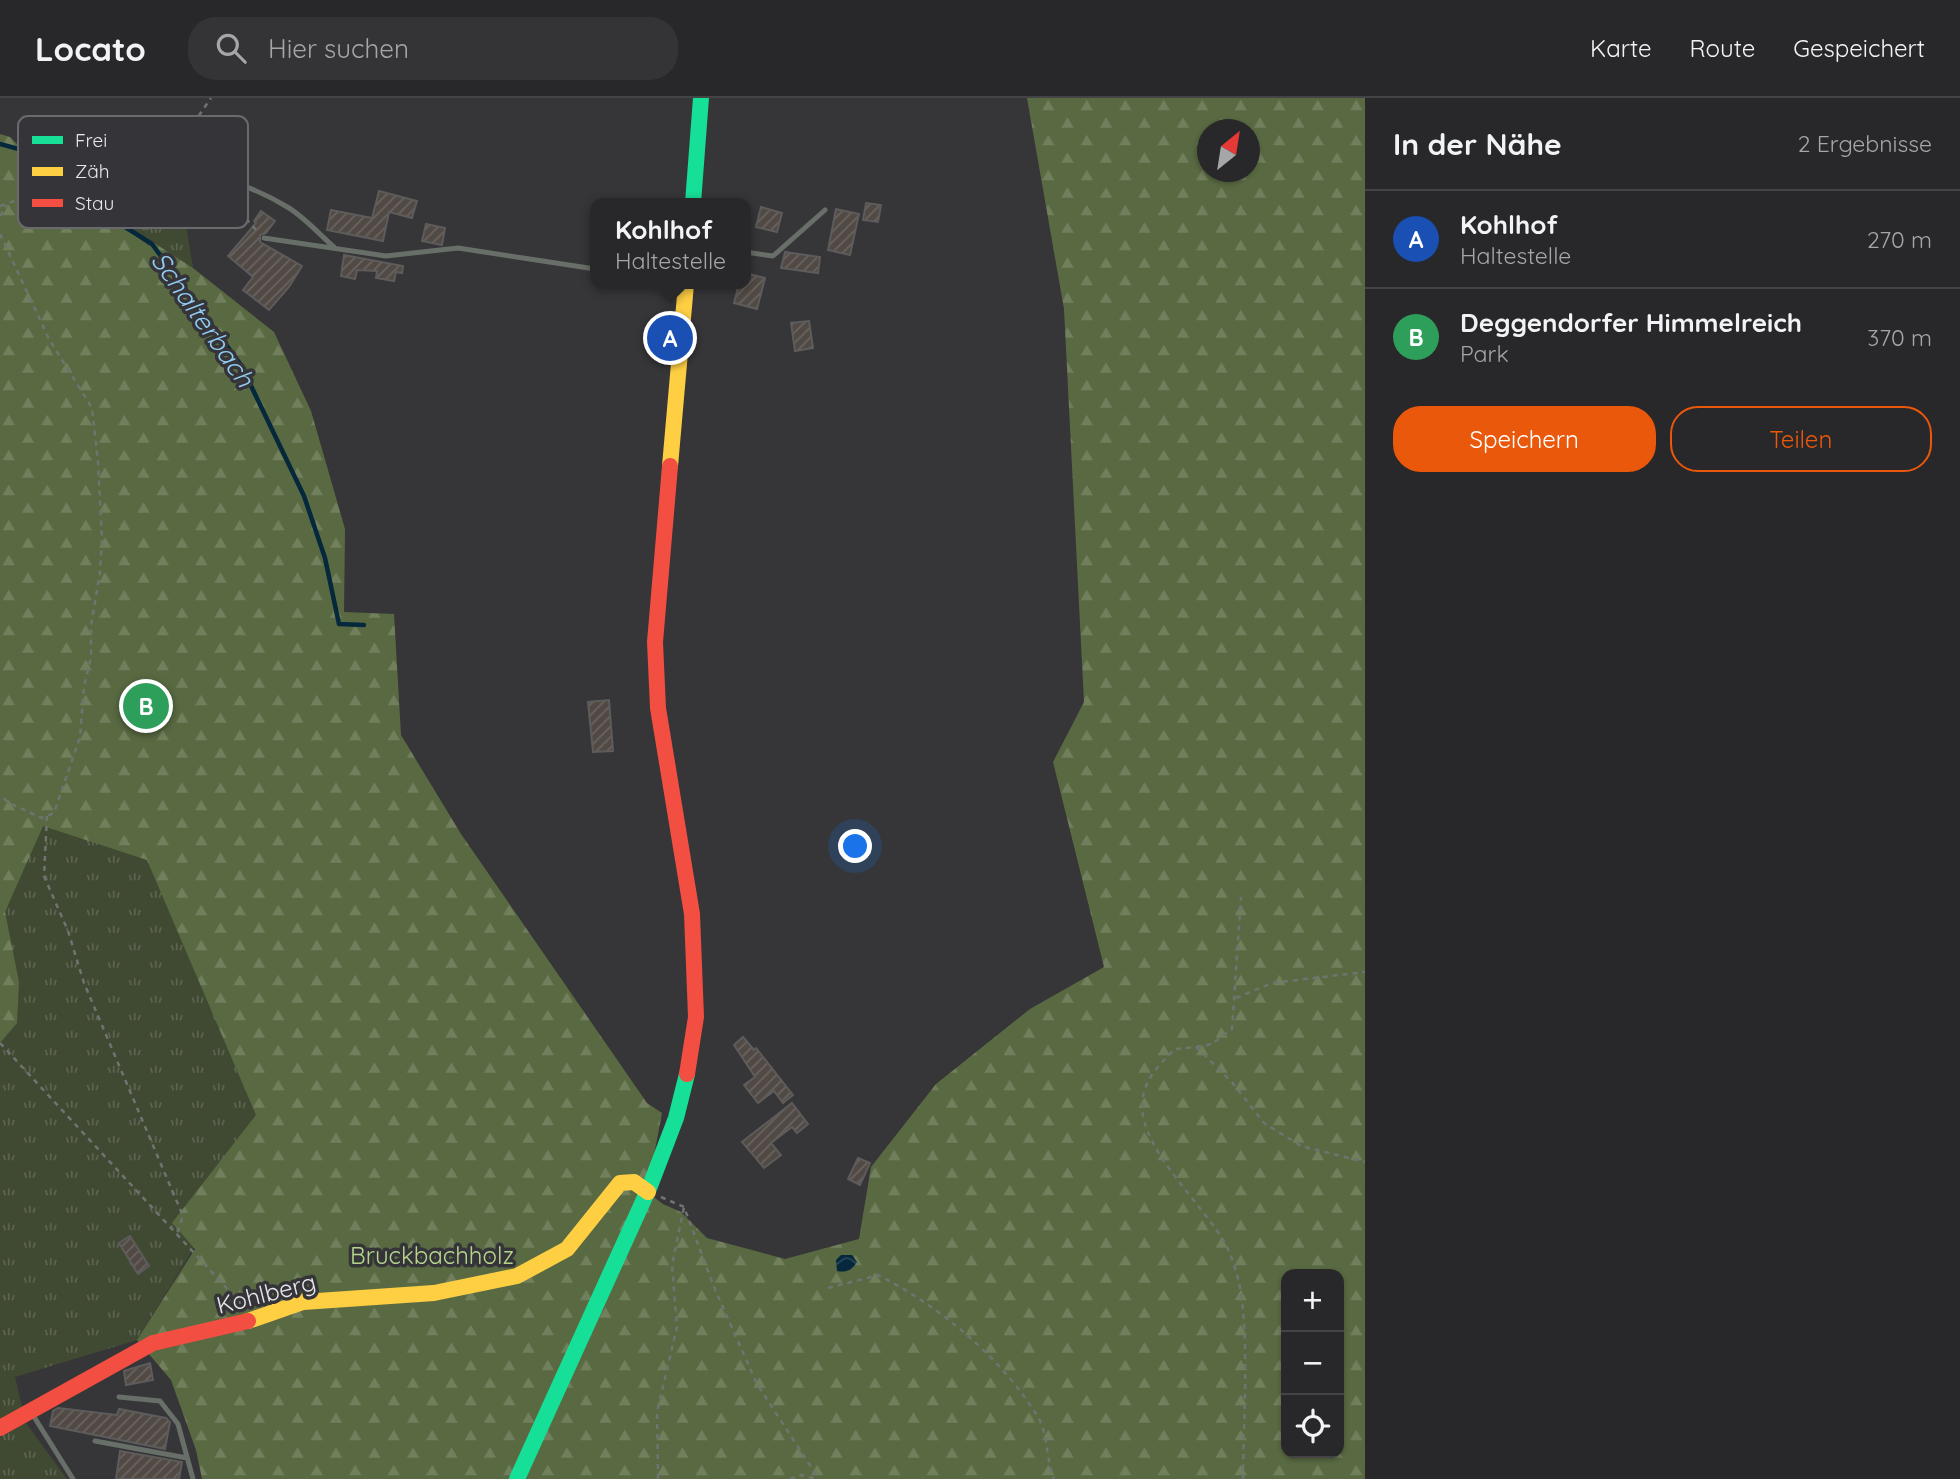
<!DOCTYPE html>
<html lang="de">
<head>
<meta charset="utf-8">
<style>
  :root { --surface:#28282a; --page:#343436; --text:#f1f3f6; --muted:#a5a6a8; --line:#444447; --accent:#ea580c }
  body { margin:0; font-family:Quicksand,sans-serif; background:var(--page); color:var(--text) }
  .controls { position:absolute; right:21px; bottom:21px; display:grid; overflow:hidden; border-radius:14px; box-shadow:0 2px 5px #0004 }
  .controls button { width:63px; height:63px; display:grid; place-items:center; padding:0; border:0; border-bottom:2px solid var(--line); background:var(--surface); color:var(--text); font:35px sans-serif }
  .compass { position:absolute; left:1197px; top:21px; width:63px; height:63px; border-radius:50%; background:var(--surface); box-shadow:0 2px 5px #0004; rotate:30deg }
  .you { position:absolute; left:856px; top:749px; width:24px; height:24px; margin:-18px; border:5px solid #fff; border-radius:50%; background:#1a73e8; box-shadow:0 0 0 10px #1a73e833 }
  .badge { display:grid; place-items:center; width:46px; height:46px; border-radius:50%; background:var(--accent); color:#fff; font-size:23px; font-weight:700 }
  .pin { position:absolute; translate:-50% -50%; border:4px solid #fff; box-shadow:0 2px 7px #0006 }
  .popup { position:absolute; left:590px; top:100px; width:161px; height:91px; box-sizing:border-box; display:grid; place-content:center; border-radius:14px; background:var(--surface); filter:drop-shadow(0 2px 5px #0005); font-size:23px; white-space:nowrap; color:var(--muted) }
  .popup b { font-size:26px; color:var(--text) }
  .popup::after { content:''; position:absolute; left:50%; top:100%; margin-left:-14px; border:14px solid transparent; border-top-color:var(--surface) }
  .list { margin:0; padding:0; list-style:none }
  h2 { display:flex; justify-content:space-between; align-items:center; height:91px; margin:0; padding:0 28px; font-size:30px }
  h2 small { font-size:23px; font-weight:400; color:var(--muted) }
  .list li { display:grid; grid-template-columns:46px 1fr auto; gap:21px; align-items:center; box-sizing:border-box; height:98px; padding:0 28px; border-top:2px solid var(--line) }
  .list b { display:block; font-size:26px; white-space:nowrap }
  .list p { margin:0; font-size:23px; white-space:nowrap; color:var(--muted) }
  .list em { font-size:23px; font-style:normal; color:var(--muted) }
  .actions { display:flex; gap:14px; padding:21px 28px }
  .actions a { flex:1; padding:16px 0; border:2px solid var(--accent); border-radius:28px; text-align:center; font-size:24px; color:var(--accent) }
  .actions .main { background:var(--accent); color:#fff }
  .icon { flex:none; width:38px; height:38px; fill:none; stroke:currentColor; stroke-width:2; stroke-linecap:round; stroke-linejoin:round }
  .map { position:relative; flex:none; width:1365px; height:1381px; overflow:hidden }
  header { display:flex; align-items:center; gap:42px; box-sizing:border-box; height:98px; padding:0 35px; background:var(--surface); border-bottom:2px solid var(--line) }
  header strong { font-size:33px }
  nav { display:flex; gap:38px; margin-inline-start:auto; font-size:24px }
  .search { width:490px; height:63px; background:var(--page); display:flex; align-items:center; gap:18px; box-sizing:border-box; padding:0 24px; border-radius:28px; color:var(--muted); font-size:26px }
  main { display:flex }
  aside { flex:1; background:var(--surface) }
  .map>svg:first-child { display:block }
  .grass { fill:url(#grass-tufts) }
  .forest { fill:url(#forest-firs); fill-rule:evenodd }
  .wetland { fill:url(#wetland-marsh) }
  .water { fill:url(#water-waves) }
  .lines { fill:none; stroke-linecap:round; stroke-linejoin:round }
  .stream { stroke:#05283c; stroke-width:4.5 }
  .building { fill:url(#building-hatch); stroke:#5d5c5c; stroke-width:2 }
  .path { stroke:#6f7470; stroke-width:2.5; stroke-dasharray:5 5; stroke-linecap:butt }
  .lane { stroke:#676f68; stroke-width:5 }
  .fast { stroke:#16e098; stroke-width:16 }
  .slow { stroke:#ffcf43; stroke-width:16 }
  .jam { stroke:#f24e42; stroke-width:16 }
  .labels { text-anchor:middle; dominant-baseline:central; stroke-width:7; stroke-linejoin:round; paint-order:stroke }
  .park-label { font-size:24px; fill:#b6d58b; stroke:#353439 }
  .street-label { font-size:24px; fill:#e7e7ea; stroke:#353439 }
  .water-label { font-size:26px; font-style:italic; fill:#91ccf4; stroke:#353439 }
  .key { fill:#353439; stroke:#6a6a6e; stroke-width:2 }
  .key-label { font-size:19px; fill:#e7e7ea }
</style>
</head>
<body>
<header>
<strong>Locato</strong>
<div class="search"><svg class="icon" aria-label="search" viewBox="0 0 24 24"><circle cx="10" cy="10" r="6"/><path d="M15 15l6 6"/></svg>Hier suchen</div>
<nav><a>Karte</a><a>Route</a><a>Gespeichert</a></nav>
</header>
<main>
<div class="map">
<svg width="1365" height="1381" viewBox="0 0 1365 1381">
  <defs>
    <pattern id="grass-tufts" width="24" height="20" patternUnits="userSpaceOnUse" patternTransform="scale(1.75)"><rect width="24" height="20" fill="#404932"/><path d="M3 7l-1-3M5 7V3M7 7l1-3M15 17l-1-3M17 17v-4M19 17l1-3" fill="none" stroke="#5c6350"/></pattern>
    <pattern id="forest-firs" width="22" height="20" patternUnits="userSpaceOnUse" patternTransform="scale(1.75)"><rect width="22" height="20" fill="#596a42"/><path d="M5 1l3.5 6h-7zM16 11l3.5 6h-7z" fill="#717f5d"/></pattern>
    <pattern id="wetland-marsh" width="20" height="14" patternUnits="userSpaceOnUse" patternTransform="scale(1.75)"><rect width="20" height="14" fill="#404932"/><path d="M1 5h8M5 5V1M11 12h8M15 12V8" fill="none" stroke="#5c6350"/></pattern>
    <pattern id="water-waves" width="16" height="10" patternUnits="userSpaceOnUse" patternTransform="scale(1.75)"><rect width="16" height="10" fill="#05283c"/><path d="M0 5q4-4 8 0t8 0" fill="none" stroke="#294758"/></pattern>
    <pattern id="building-hatch" width="6" height="6" patternUnits="userSpaceOnUse" patternTransform="scale(1.75)"><rect width="6" height="6" fill="#514944"/><path d="M-1 1l2-2M0 6l6-6M5 7l2-2" fill="none" stroke="#6a635f"/></pattern>
  </defs>
  <rect width="100%" height="100%" fill="#363538"/>
  <!-- grass -->
  <path class="grass" d="M0 50 59 86 99 76 105 90 116 87 129 95 143 92 142 83 161 78 181 96 193 170 149 141 104 91 88 103 290 995 137 1242 15 1279 26 1325 67 1381H0Z"/>
  <!-- forest -->
  <path class="forest" d="M1027 0H1365V1381H202L196 1352 171 1282 137 1242 195 1151 172 1125 256 1017 147 762 43 728 5 814 19 884 17 925 0 945V36L10 39 45 74 193 170 274 234 311 313 345 431 344 514 394 516 401 637 461 736 647 1005 662 1015 647 1094 663 1106 681 1114 707 1140 785 1161 859 1141 871 1069 936 986 1030 911 1104 869 1053 664 1084 604 1064 211ZM1208 32H1250V74H1208ZM1286 1176H1339V1355H1286Z"/>
  <!-- wetland -->
  <path class="wetland" d="M80 83 98 87 148 118 149 148 87 97 77 84Z"/>
  <!-- water -->
  <path class="water" d="M841 1157H852L857 1164C852 1172 846 1175 837 1173L836 1162Z"/>
  <g class="lines">
    <!-- stream -->
    <path class="stream" d="M0 46 69 65 96 103 122 127 152 146 241 267 304 398 325 460 339 526 364 527"/>
  </g>
  <!-- building -->
  <path class="building" d="M379 93 417 103 412 120 389 114 383 143 327 132 331 112 372 120Z
    M866 105 881 107 878 124 863 122Z
    M761 109 782 115 777 134 756 129Z
    M836 111 859 116 850 157 828 152Z
    M261 113 275 123 266 135 260 137V144L302 168 289 189 269 212 243 192 253 179 228 158 256 125 254 123Z
    M426 126 445 130 442 147 422 143Z
    M785 154 820 159 818 175 781 170Z
    M344 157 403 168 402 175 396 174 394 183 376 180 377 173 357 172 355 181 341 178Z
    M745 175 765 180 757 211 734 205 739 186H745Z
    M809 223 813 250 795 253 791 225Z
    M609 602 613 653 593 654 588 604Z
    M743 939 754 952 756 950 793 997 783 1005 774 993 758 1005 744 987 755 979 734 947Z
    M792 1005 808 1026 797 1035 792 1029 771 1045 781 1057 764 1070 742 1044Z
    M858 1060 870 1065 860 1087 848 1081Z
    M130 1138 149 1168 138 1176 119 1145Z
    M150 1265 153 1282 126 1287 124 1273Z
    M58 1310 117 1317 119 1311 166 1320 170 1324 165 1351 50 1328 53 1313Z
    M120 1353 182 1364 179 1381H116Z"/>
  <g class="lines">
    <!-- path -->
    <path class="path" d="M195 67 182 55V42L211 0
      M219 91 257 133
      M0 108 37 95 133 82
      M0 118 7 107
      M0 136 49 241 92 310 98 364 102 441 100 475 91 527V559L84 589 80 639 54 715 42 720 9 705 0 697
      M47 718 44 778 68 833 84 885 183 1118 177 1136
      M1236 900 1272 885 1365 874
      M0 945 245 1210
      M1196 949 1212 946 1232 931 1241 799
      M661 1099 684 1109 714 1189 757 1286 819 1381
      M828 1190 878 1177C938 1207 1002 1260 1038 1319 1048 1336 1046 1362 1054 1381
      M658 1381 657 1314 677 1229 672 1167 684 1109
      M790 1381 801 1377 816 1381
      M1243 1381C1243 1324 1250 1238 1239 1184 1236 1173 1232 1159 1227 1149 1206 1107 1129 1044 1144 994 1149 976 1163 963 1175 951L1196 949 1231 983 1264 1025 1301 1048 1365 1064"/>
    <!-- lane -->
    <path class="lane" d="M140 81C189 66 245 83 289 110 305 120 319 136 334 149
      M264 140 386 158 458 150 595 171
      M745 154 773 158 825 112
      M119 1299 160 1303 178 1326 193 1381
      M31 1314 73 1381
      M95 1343 187 1360"/>
    <!-- fast -->
    <path class="fast" d="M693 105 701 0
      M517 1381 650 1088 676 1020 687 976"/>
    <!-- slow -->
    <path class="slow" d="M670 368 686 186
      M248 1223 303 1204 434 1195 517 1178 567 1151 620 1085 634 1084 648 1094"/>
    <!-- jam -->
    <path class="jam" d="M670 368 655 544 658 610 692 816 696 919 687 976
      M0 1330 153 1245 248 1223"/>
  </g>
  <g class="labels">
    <!-- park labels -->
    <g class="park-label">
      <text x="432" y="1157">Bruckbachholz</text>
    </g>
    <!-- street labels -->
    <g class="street-label">
      <text transform="translate(266 1195) rotate(-14)">Kohlberg</text>
    </g>
    <!-- water labels -->
    <g class="water-label">
      <text transform="translate(203 221) rotate(55)">Schalterbach</text>
    </g>
  </g>
  <!-- legend -->
  <rect x="18" y="18" width="230" height="112" rx="10" class="key"/>
  <rect x="32" y="38" width="31" height="8" fill="#16e098"/>
  <rect x="32" y="69" width="31" height="9" fill="#ffcf43"/>
  <rect x="32" y="101" width="31" height="8" fill="#f24e42"/>
  <g class="key-label">
    <text x="75" y="49">Frei</text>
    <text x="75" y="80">Zäh</text>
    <text x="75" y="112">Stau</text>
  </g>
</svg>
<div class="controls">
<button>+</button>
<button>−</button>
<button><svg class="icon" aria-label="locate" viewBox="0 0 24 24"><circle cx="12" cy="12" r="6"/><path d="M12 2v4M12 18v4M2 12h4M18 12h4"/></svg></button>
</div>
<svg class="compass" viewBox="-18 -18 36 36"><path d="M0-13l5 13h-10z" fill="#e53935"/><path d="M0 13l5-13h-10z" fill="#a5a6a8"/></svg>
<div class="you"></div>
<div class="pin badge" style="left:670px;top:240px;background:#1a4fb4">A</div>
<div class="popup"><b>Kohlhof</b>Haltestelle</div>
<div class="pin badge" style="left:146px;top:608px;background:#2e9e5b">B</div>
</div>
<aside>
<h2>In der Nähe<small>2 Ergebnisse</small></h2>
<ul class="list">
<li><span class="badge" style="background:#1a4fb4">A</span><div><b>Kohlhof</b><p>Haltestelle</p></div><em>270 m</em></li>
<li><span class="badge" style="background:#2e9e5b">B</span><div><b>Deggendorfer Himmelreich</b><p>Park</p></div><em>370 m</em></li>
</ul>
<div class="actions"><a class="main">Speichern</a><a>Teilen</a></div>
</aside>
</main>
</body>
</html>
